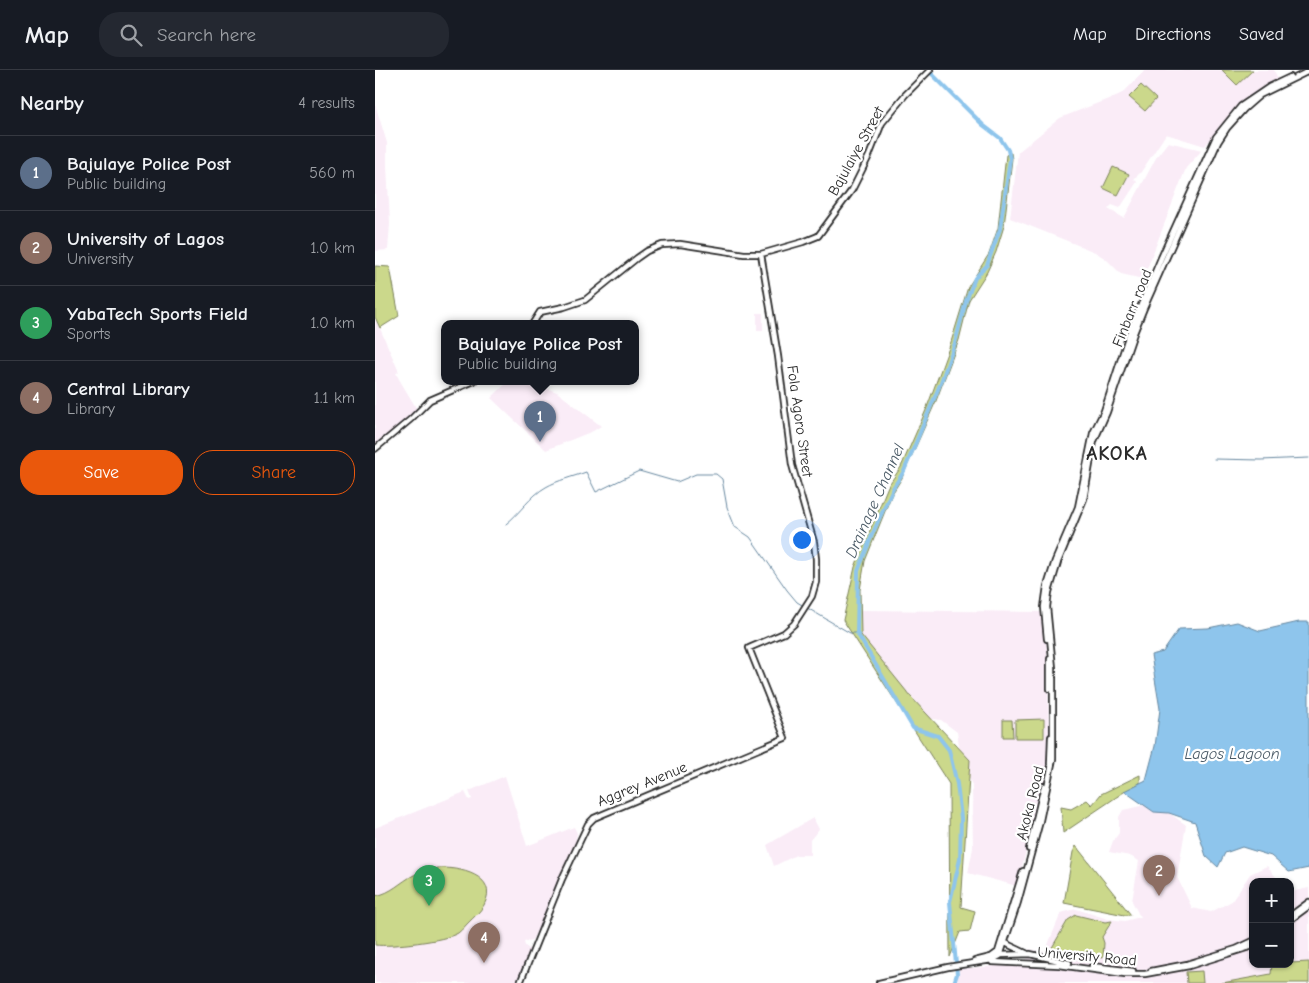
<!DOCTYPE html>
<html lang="en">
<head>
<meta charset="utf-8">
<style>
  :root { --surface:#171b24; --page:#242831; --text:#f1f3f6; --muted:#9ea1a6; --line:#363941; --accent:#ea580c }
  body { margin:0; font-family:"Comic Neue",sans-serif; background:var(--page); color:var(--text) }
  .controls { position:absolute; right:15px; bottom:15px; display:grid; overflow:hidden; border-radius:10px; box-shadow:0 1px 4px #0004 }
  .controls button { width:45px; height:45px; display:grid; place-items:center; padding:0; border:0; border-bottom:1px solid var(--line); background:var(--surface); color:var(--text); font:25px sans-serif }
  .you { position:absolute; left:426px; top:469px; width:18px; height:18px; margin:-12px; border:4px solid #fff; border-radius:50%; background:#1a73e8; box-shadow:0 0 0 8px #1a73e833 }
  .badge { display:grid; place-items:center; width:32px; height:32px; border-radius:50%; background:var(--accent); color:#fff; font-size:16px; font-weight:700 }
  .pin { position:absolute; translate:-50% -41px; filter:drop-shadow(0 1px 2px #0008) }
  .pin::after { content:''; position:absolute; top:26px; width:18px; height:15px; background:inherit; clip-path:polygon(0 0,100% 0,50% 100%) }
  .popup { position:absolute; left:66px; top:250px; width:198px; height:65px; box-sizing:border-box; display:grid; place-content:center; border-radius:10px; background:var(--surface); filter:drop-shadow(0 1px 4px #0005); font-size:16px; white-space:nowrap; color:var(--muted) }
  .popup b { font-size:19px; color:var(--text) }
  .popup::after { content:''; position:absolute; left:50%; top:100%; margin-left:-10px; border:10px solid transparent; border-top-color:var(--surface) }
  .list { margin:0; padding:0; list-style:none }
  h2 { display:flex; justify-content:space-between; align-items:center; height:65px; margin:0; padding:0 20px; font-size:21px }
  h2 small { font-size:16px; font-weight:400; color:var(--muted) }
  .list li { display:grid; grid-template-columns:32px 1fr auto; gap:15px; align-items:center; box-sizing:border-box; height:75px; padding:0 20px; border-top:1px solid var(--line) }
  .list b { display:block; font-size:19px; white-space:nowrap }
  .list p { margin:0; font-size:16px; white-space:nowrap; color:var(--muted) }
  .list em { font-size:16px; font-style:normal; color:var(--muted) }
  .actions { display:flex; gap:10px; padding:15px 20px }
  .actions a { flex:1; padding:11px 0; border:1px solid var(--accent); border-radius:20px; text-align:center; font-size:18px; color:var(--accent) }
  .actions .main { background:var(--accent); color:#fff }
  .icon { flex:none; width:28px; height:28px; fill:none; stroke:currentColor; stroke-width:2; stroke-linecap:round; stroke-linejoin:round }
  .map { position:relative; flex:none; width:934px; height:913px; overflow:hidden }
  header { display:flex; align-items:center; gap:30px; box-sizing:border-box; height:70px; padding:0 25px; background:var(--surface); border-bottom:1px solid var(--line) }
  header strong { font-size:24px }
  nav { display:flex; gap:28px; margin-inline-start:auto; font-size:18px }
  .search { width:350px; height:45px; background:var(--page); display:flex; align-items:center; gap:12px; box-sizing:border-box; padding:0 18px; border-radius:20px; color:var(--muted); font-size:19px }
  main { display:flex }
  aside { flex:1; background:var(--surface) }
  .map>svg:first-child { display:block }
  .built { fill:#faecf7 }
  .green { fill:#cbd88b; stroke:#7b825b }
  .water { fill:#8ec5ec; stroke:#66879f }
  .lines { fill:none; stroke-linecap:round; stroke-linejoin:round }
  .stream { stroke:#66879f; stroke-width:1 }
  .canal { stroke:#8ec5ec; stroke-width:4 }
  .secondary-casing { stroke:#2b2b2b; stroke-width:8 }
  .secondary { stroke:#fff; stroke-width:4.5 }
  .labels { text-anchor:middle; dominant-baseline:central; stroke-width:4.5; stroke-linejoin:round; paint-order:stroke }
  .street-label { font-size:15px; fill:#2b2b2b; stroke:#fff }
  .water-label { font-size:16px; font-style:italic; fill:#495965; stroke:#fff }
  .district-label { font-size:20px; font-weight:bold; letter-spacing:1px; fill:#2b2b2b; stroke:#fff }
</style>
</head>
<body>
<header>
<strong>Map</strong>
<div class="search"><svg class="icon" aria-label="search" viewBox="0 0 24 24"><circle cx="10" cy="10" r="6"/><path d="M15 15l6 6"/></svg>Search here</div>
<nav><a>Map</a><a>Directions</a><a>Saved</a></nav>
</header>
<main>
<aside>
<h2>Nearby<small>4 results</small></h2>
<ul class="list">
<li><span class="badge" style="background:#5c6f8a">1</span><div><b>Bajulaye Police Post</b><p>Public building</p></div><em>560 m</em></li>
<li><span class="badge" style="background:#8d6e63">2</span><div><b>University of Lagos</b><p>University</p></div><em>1.0 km</em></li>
<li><span class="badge" style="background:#2e9e5b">3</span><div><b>YabaTech Sports Field</b><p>Sports</p></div><em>1.0 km</em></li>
<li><span class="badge" style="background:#8d6e63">4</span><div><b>Central Library</b><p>Library</p></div><em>1.1 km</em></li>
</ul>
<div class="actions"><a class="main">Save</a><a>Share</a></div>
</aside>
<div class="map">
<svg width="934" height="913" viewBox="0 0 934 913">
  <rect width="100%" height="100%" fill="#fff"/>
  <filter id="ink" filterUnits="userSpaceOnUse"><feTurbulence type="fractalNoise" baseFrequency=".02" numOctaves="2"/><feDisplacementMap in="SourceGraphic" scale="10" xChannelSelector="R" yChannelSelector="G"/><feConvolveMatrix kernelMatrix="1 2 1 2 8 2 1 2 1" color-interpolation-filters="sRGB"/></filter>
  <g filter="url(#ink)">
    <!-- built -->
    <path class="built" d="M770 0H899L904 11 842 61 830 76 791 64 766 102 759 109 762 112 745 138 737 135 733 139 749 148 782 86 793 72 827 80 811 98 768 209 746 204 731 189 720 182 635 148 643 82 685 48 741 26 749 22Z
      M0 34 12 73V95L15 154 13 180 0 181Z
      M382 243H388V261H382Z
      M0 247 24 302 21 303 24 309 43 341 0 376Z
      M134 311H151L182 322 226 356 218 361 171 380 116 328Z
      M485 540 668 542 673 590 674 693 642 816 593 803 598 778 597 715 586 689 582 662 566 650 551 648 484 564Z
      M130 706 152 776 199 757 202 763 199 782 173 843 157 870 149 872 150 876 157 881 143 913H0V758L90 722 94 730 97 729 94 721Z
      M770 735 779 742 794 743 811 755 802 807 817 838 836 842 857 831 875 804 892 796 905 812H878V894H915V822L934 818V913H582L584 899 621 896 651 895 654 879 670 882 686 843 701 839 733 849 750 851 765 847 757 831 764 791 755 786 734 782 738 771 744 763V747L748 740Z
      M438 748 444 759 435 770V785H421L399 796 392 775Z"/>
    <!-- green -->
    <path class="green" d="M847 0H878L862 15Z
      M766 15 781 29 770 41 754 27Z
      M636 83 637 89 629 156 621 182 612 202 594 230 584 270 561 331 527 408 517 424 490 491 485 520 486 565 536 627 595 690 586 837 600 841 595 861 585 862 575 887 574 714 468 550 480 497 486 482 513 416 526 397 551 340 576 272 593 217 614 184 623 158 631 85Z
      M738 97 754 104 743 125 728 118Z
      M0 196 15 197 24 246 5 258 0 247Z
      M669 649V668H640V650Z
      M628 650H637L638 667H628Z
      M765 705V713L749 722 688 763 686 737 696 739 712 730 717 735 726 724Z
      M701 776 756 845H750L689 833 698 782Z
      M63 798C83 797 125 805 109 835 105 842 99 847 94 852 90 856 87 860 83 863 70 871 16 877 0 875V826C17 823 25 812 39 805 47 802 55 800 63 798Z
      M701 845 730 852 737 851 727 867 729 873 728 888 684 880 675 881 693 850Z
      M934 892V913H847L896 904 897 894Z
      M827 901 828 913H812L811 902Z"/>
    <!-- water -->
    <path class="water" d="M862 552 885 561 924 552H934V798L914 802 896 786 867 777 850 783 843 797 831 786 820 752 794 743 779 742 749 721 771 710 780 676 785 639 776 585 788 582 804 559 833 558Z"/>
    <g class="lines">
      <!-- stream -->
      <path class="stream" d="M839 389 886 390 934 388
        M131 454C145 443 155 426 171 417 183 410 198 407 211 402L221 422 264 401 302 412 321 404H341L347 409 352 437 360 457 375 467 412 520 422 532 475 563H482"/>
      <!-- canal -->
      <path class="canal" d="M553 0 608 55 625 68 633 80 635 89 625 159 612 195 600 208 591 231 580 273 566 312 529 401 518 418 497 465 483 501 482 563 538 658 563 666 574 680 582 714 586 748 585 789 575 832 582 904 579 913"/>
      <defs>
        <path id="secondary" d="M158 253 165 242 189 237 210 230 262 188 272 181 287 175 305 174 369 184H386L428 172 443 166 477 120 494 86 507 53 530 25 555 0
          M0 379 36 349 55 330 99 311
          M672 569 669 537 672 516 680 491 703 437 718 363 729 341 755 261 786 188 841 67 866 36 894 17 915 7
          M675 589V619
          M675 694 676 667
          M654 779 669 716
          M915 846 934 832
          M915 850 934 836
          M630 872 634 875 651 883
          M625 885 655 884 694 893
          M600 891 616 887 623 882 648 801
          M617 892 684 895 750 904H770L814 896 878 876
          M717 896 758 901
          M776 901 812 894 861 879 878 871
          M145 913 187 809 213 754 219 748 226 745 410 668 374 578 409 563 419 554 437 526 441 512V489L439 472 417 395 403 286 386 184
          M504 913 573 897 617 890 625 886 643 832 664 755 678 689V598L672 537 674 522 683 492 709 429 719 371 732 342 759 263 769 238 843 72 852 58 869 39 885 25 934 1"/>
      </defs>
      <!-- secondary casing -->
      <use href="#secondary" class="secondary-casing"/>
      <!-- secondary -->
      <use href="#secondary" class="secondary"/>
    </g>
  </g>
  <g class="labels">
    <!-- street labels -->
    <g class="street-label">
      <text transform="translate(481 81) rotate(-61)">Bajulaiye Street</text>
      <text transform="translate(757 238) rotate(-68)">Finbarr road</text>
      <text transform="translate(425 351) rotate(82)">Fola Agoro Street</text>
      <text transform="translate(267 714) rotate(-22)">Aggrey Avenue</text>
      <text transform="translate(655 733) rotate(-76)">Akoka Road</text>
      <text transform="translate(712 886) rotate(5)">University Road</text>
    </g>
    <!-- water labels -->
    <g class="water-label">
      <text transform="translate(500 431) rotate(-66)">Drainage Channel</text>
      <text x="857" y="684">Lagos Lagoon</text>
    </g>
    <!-- district labels -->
    <g class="district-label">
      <text x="742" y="383">AKOKA</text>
    </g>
  </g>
</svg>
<div class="controls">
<button>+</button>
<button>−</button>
</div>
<div class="you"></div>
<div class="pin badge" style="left:165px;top:372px;background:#5c6f8a">1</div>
<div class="popup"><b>Bajulaye Police Post</b>Public building</div>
<div class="pin badge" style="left:784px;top:826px;background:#8d6e63">2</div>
<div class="pin badge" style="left:54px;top:836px;background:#2e9e5b">3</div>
<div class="pin badge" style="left:109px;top:893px;background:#8d6e63">4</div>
</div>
</main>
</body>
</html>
